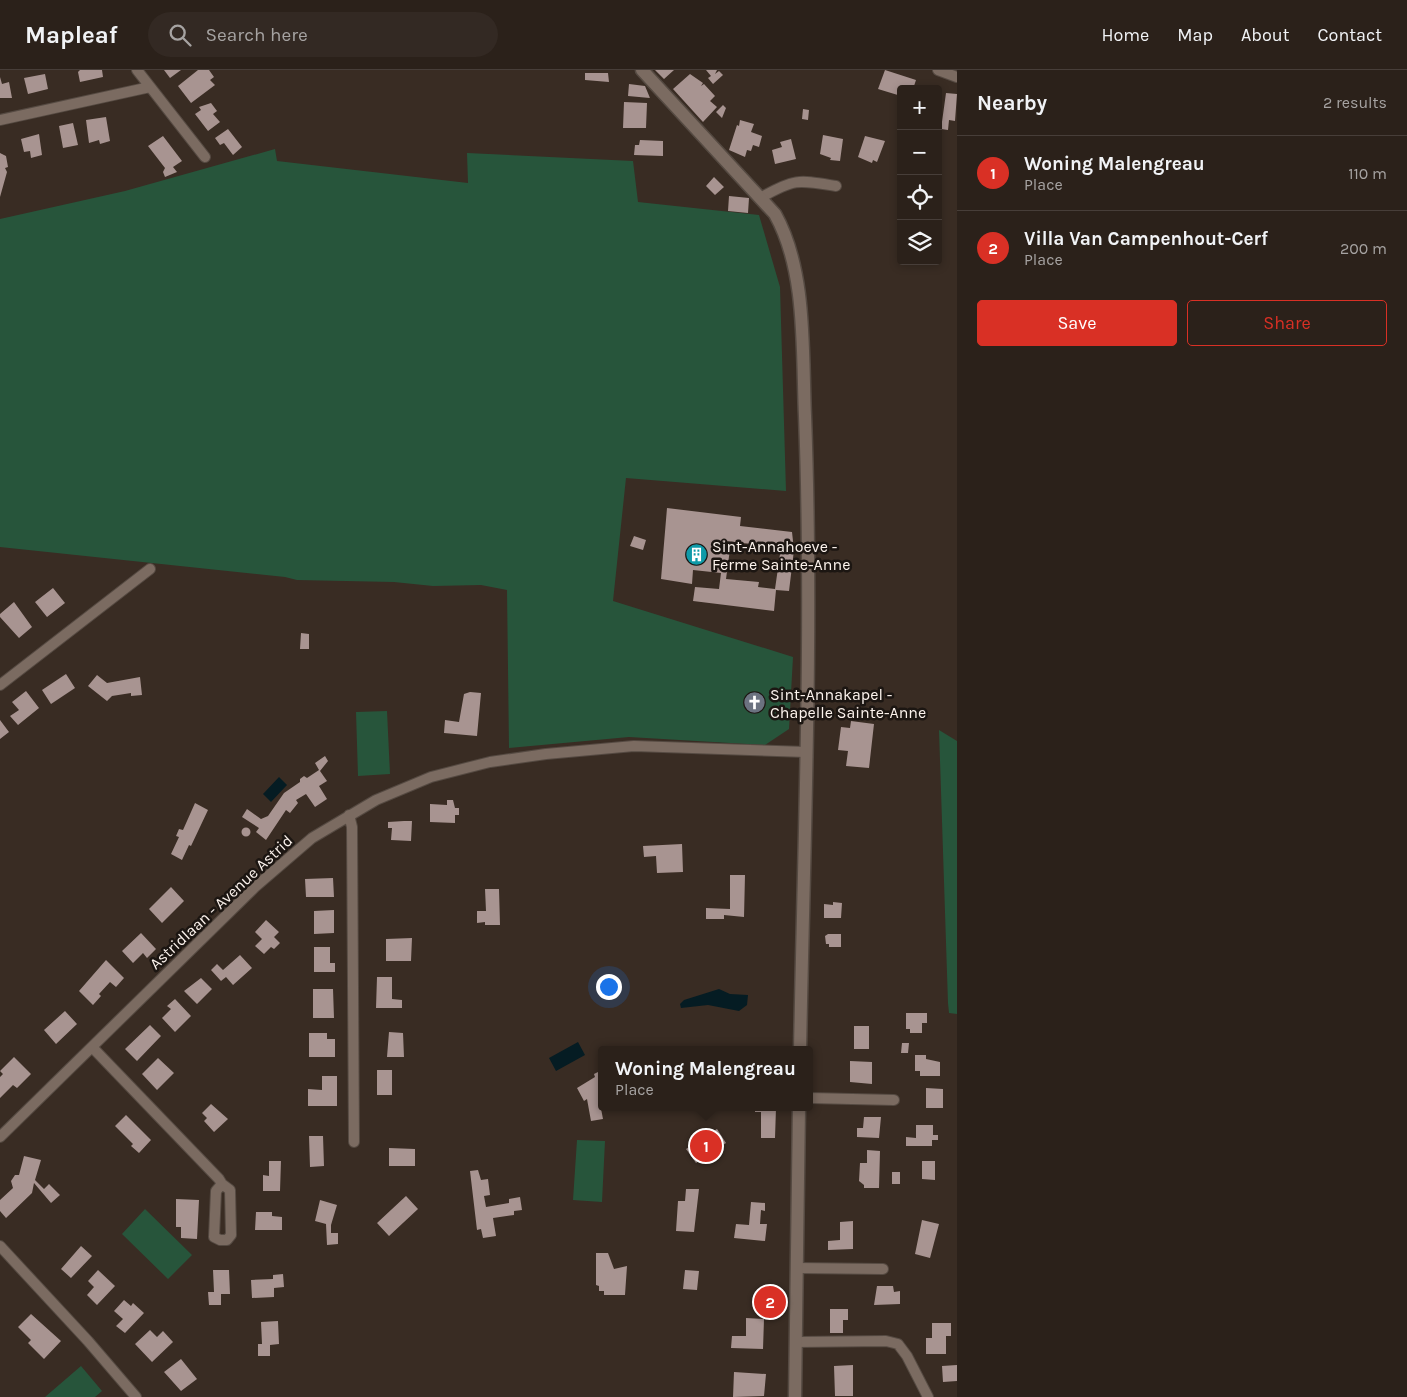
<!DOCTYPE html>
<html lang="en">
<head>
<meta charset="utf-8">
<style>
  :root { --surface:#2b211a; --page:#332923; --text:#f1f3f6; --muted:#a6a3a2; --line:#473e39; --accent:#d93025 }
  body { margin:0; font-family:Karla,sans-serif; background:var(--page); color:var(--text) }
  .controls { position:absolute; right:15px; top:15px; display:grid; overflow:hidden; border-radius:5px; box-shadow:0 2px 8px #0003 }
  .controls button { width:45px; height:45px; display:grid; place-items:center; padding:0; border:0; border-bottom:1px solid var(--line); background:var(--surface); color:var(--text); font:25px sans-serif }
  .you { position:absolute; left:608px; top:916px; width:18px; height:18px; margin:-12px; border:4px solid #fff; border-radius:50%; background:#1a73e8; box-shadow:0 0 0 8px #1a73e833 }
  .badge { display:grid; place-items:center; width:32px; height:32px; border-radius:50%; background:var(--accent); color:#fff; font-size:16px; font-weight:700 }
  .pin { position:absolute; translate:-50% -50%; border:2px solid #fff; box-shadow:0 1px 5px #0006 }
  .popup { position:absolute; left:598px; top:976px; width:215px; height:65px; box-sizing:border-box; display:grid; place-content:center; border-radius:5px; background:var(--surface); filter:drop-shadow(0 1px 4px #0005); font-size:16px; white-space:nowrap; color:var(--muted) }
  .popup b { font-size:19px; color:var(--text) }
  .popup::after { content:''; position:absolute; left:50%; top:100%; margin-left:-10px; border:10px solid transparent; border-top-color:var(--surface) }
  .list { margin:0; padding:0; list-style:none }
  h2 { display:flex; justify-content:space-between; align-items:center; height:65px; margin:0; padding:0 20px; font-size:21px }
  h2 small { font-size:16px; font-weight:400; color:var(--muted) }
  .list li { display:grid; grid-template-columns:32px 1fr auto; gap:15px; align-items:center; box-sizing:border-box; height:75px; padding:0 20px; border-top:1px solid var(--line) }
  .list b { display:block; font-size:19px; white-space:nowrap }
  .list p { margin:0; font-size:16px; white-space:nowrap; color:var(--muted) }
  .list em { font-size:16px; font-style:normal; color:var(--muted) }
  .actions { display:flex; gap:10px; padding:15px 20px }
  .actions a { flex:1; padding:11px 0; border:1px solid var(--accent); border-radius:5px; text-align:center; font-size:18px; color:var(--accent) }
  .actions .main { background:var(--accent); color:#fff }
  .icon { flex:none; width:28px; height:28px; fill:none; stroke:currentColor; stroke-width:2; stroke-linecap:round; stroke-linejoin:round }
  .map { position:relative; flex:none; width:957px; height:1327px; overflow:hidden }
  header { display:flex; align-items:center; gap:30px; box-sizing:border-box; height:70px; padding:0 25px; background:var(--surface); border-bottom:1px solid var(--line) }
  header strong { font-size:24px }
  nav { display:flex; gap:28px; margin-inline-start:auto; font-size:18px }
  .search { width:350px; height:45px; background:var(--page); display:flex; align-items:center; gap:12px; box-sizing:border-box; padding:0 18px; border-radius:28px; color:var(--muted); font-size:19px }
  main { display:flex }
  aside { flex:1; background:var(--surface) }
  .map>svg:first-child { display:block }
  .green { fill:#27553b }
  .water { fill:#051c23 }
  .building { fill:#a89491; fill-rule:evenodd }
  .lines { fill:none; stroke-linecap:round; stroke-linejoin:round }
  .minor-casing { stroke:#554a42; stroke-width:12 }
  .tertiary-casing { stroke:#554a42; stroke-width:15 }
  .minor { stroke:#7b6b61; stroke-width:10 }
  .tertiary { stroke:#7b6b61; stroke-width:12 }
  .labels { text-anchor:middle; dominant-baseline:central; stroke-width:5; stroke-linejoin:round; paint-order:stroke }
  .poi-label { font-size:16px; fill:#fcf3ed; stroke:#1c1612; text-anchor:start }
  .street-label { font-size:16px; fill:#fcf3ed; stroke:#1c1612 }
</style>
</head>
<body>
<header>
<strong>Mapleaf</strong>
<div class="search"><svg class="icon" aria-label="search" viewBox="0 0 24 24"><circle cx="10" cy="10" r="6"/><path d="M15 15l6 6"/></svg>Search here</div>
<nav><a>Home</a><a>Map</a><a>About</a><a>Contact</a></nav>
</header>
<main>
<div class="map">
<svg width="957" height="1327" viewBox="0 0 957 1327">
  <rect width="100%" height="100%" fill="#392c23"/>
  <!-- green -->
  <path class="green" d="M275 79 277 91 468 113 467 83 633 91 638 132 759 145 780 217 786 421 626 408 613 531 793 587 789 659 765 675 629 667 509 678 507 520 481 515 433 516 394 512 297 510 285 507 0 477V149L125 121Z
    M387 641 390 704 358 706 356 642Z
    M939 660 957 671V944L949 943 948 933Z
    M577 1070 605 1071 602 1132 573 1130Z
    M145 1139 192 1185 168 1209 122 1164Z
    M81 1296 102 1321 95 1327H45Z"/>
  <!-- water -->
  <path class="water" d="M279 707 287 715 271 732 263 724Z
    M719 919 730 924 748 925 747 935 739 941 708 935 681 938 680 934 684 930Z
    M578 972 585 985 556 1001 549 988Z"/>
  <!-- building -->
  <path class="building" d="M80 0H102L103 7 80 12 78 2Z
    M164 0H181L170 8Z
    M198 0H209L214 7 210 10 215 15 191 33 178 16Z
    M655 0H674L664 9Z
    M706 0H717L715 4 719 1 723 5 713 14 708 8 711 6Z
    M885 0 916 10 913 19H901V26L878 19Z
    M585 3H608L609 12 585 10Z
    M45 4 48 19 28 24 24 8Z
    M690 4 703 13 701 16 704 14 715 26 710 31 717 37 703 52 673 19Z
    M0 7 2 14 9 12 12 28H0Z
    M629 14 645 16 650 28 628 26Z
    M946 23 957 24 955 51 949 50 948 60 941 59Z
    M624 32 647 33 646 58H623Z
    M211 33 217 41 213 44 220 52 208 61 195 44 201 40 199 37Z
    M723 35 726 38 722 48 716 42Z
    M803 39 809 40 808 50 802 49Z
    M106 47 110 71 100 74 99 70 89 73 86 50Z
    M740 50 754 54 751 62 762 66 759 77 753 75 751 81 747 80 745 87 729 80 737 55 739 56Z
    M73 53 78 75 63 78 59 56Z
    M228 59 242 77 233 85 224 73 220 75 215 68Z
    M39 64 42 85 31 88 30 81 24 82 21 69Z
    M823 65 843 69 840 91 830 90 831 88 820 84Z
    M163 66 182 91 173 97 177 102 165 107 163 102 165 98 148 76Z
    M865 66 885 71 877 92 873 90 872 93 858 87Z
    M791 69 796 89 775 94 772 80 782 77 780 72Z
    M640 70 663 71V86L634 85 635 75H639Z
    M0 83 6 86 8 97 5 98 7 102 0 127Z
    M714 107 724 117 715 125 706 116Z
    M729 126 749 128 748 143 728 141Z
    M667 438 741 447 740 456 792 462 794 480 789 521 776 520 774 541 693 531 695 517 719 519 721 503 693 500 692 514 661 509ZM723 471 781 477 775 519 758 517 759 512 726 509 730 479 722 478Z
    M634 466 646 470 643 480 630 476Z
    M53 518 65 533 47 547 35 532Z
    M14 532 32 557 19 568 0 547V544Z
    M301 563 309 564V579H300Z
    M66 604 75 618 51 634 42 620Z
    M97 605 107 613 140 607 142 625 131 626V623L112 626 107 631 88 616Z
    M26 621 39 638 18 655 10 646 19 640 12 632Z
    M470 622 481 623 477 666 444 663 445 650 459 652 464 624Z
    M0 650 9 662 0 669Z
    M851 651 874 654 869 698 846 696 848 681 838 680 841 657 850 658Z
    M325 686 328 691 320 701 327 711 319 716 327 729 315 737 306 724 296 730 298 733 290 743 286 740 266 770 256 762 259 758 242 747 247 739 261 749 268 746 284 723 300 712V709L304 706 307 708 319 700 315 693Z
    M447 730H453L455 738H459V745H455V753L430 752V734L447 735Z
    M195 733 208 740 191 776 189 775 182 790 171 784 179 767 176 766 179 759 183 760Z
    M404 751H412L411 771 391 770 392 758H388V752Z
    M241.5 762a4.5 4.5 0 1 1 9 0a4.5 4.5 0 1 1-9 0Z
    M682 774 683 802 657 803 656 786 644 787 643 776Z
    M730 805H745L744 847 724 845V849H706V838L730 839Z
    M333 808 334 827H306L305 809Z
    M171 817 184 831 162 853 149 839Z
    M485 819H499L500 855H485V852L477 853V841H486Z
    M833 832 842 833 841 848H824V834L833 835Z
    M334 840V863L314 864V841Z
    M266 850 279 862 274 867 280 873 274 879 271 877 264 884 255 876 262 869 255 862Z
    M141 863 156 879 147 888 143 883 133 893 122 881Z
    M828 864H841V877H829V874H826L825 866Z
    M412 868 411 891H386V869Z
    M314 877H330V893H335V902H314Z
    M240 885 252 898 233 915 226 907 221 911 211 900 217 894 223 900Z
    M106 890 124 908 116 917 110 912 99 924 101 926 93 935 79 921Z
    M377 907H392V929L402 930V938H376Z
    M201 908 212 919 197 934 184 921Z
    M313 919H333L334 948H313Z
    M175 929 191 946 175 962 162 948 171 939 167 936Z
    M65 941 77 954 56 974 44 960Z
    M906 943H927V953H922V963H910V959H906Z
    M150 955 161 966 137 991 125 979Z
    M854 956H869V979H854Z
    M389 962 403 963 404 987H387Z
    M309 963H327V969H335V987H309Z
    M902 973H909L908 983H901Z
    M915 985H926V989L940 992V1006H920V1001H915Z
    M14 987 31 1004 17 1018 13 1015 0 1028V1007L3 1004 0 1001Z
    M158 988 174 1003 157 1020 142 1004Z
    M850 991 872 992V1014L850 1012Z
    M377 1000H392V1025H377Z
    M602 1000V1020L598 1023 603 1049 591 1051 587 1029 584 1031 577 1018 595 1007 594 1004Z
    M322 1006H337V1036H308V1019L322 1020Z
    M926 1018 943 1019V1038H926Z
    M211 1034 228 1049 214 1062 204 1051 207 1048 202 1043Z
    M755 1038H776L775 1068H761V1042H755Z
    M126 1045 151 1070 139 1083 131 1076 133 1074 115 1056Z
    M864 1047H881L879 1068 857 1067V1058H863Z
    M916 1055H933V1065H938V1070H932V1076H906V1067L916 1068Z
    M717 1059 726 1073 696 1093 686 1079Z
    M309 1066H323L324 1096 310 1097Z
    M389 1078 415 1079V1096H389Z
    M867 1080 880 1081 879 1118H864V1115L859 1111 860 1093H867Z
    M24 1086 41 1090 35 1110 44 1119 49 1114 60 1125 51 1133 34 1113 32 1123 6 1148 0 1141V1130L13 1118 11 1111 15 1105H19Z
    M269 1091H281L280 1121H263V1105L269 1106Z
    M922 1091H935V1110L922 1109Z
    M478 1100 481 1110 488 1109 490 1125 484 1126 486 1137 509 1133V1129L520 1127 522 1140 514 1141V1145L493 1148 496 1166 483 1168 481 1159 477 1160 470 1101Z
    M892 1102H900V1114H892Z
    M686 1119H699L694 1162 676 1161 678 1131H685Z
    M406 1126 418 1139 389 1166 377 1153Z
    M176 1129 199 1130 197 1169 181 1168V1157H176Z
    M320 1130 337 1135 331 1155V1163H338V1174L327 1175 326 1154 315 1151Z
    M751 1132 765 1133V1141L761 1140 760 1154H767L765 1171 734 1168 736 1154 749 1155Z
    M256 1142H272V1146L282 1147V1160H255Z
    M922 1150 939 1154 930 1188 915 1184Z
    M853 1151V1179L828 1180V1171L840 1170V1152Z
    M81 1176 92 1186 71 1208 61 1199Z
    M596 1183H608L614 1199 627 1196 625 1225H604V1221H599V1216L596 1215Z
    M98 1200 115 1216 97 1235 87 1225 94 1217 88 1211Z
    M213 1200H229L230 1224H221V1235H209L208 1222H214Z
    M685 1200 699 1201 697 1220 683 1219Z
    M283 1204 284 1217 274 1218V1227L252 1228 251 1210 273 1209V1205Z
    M877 1216H893L894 1222 900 1221V1234L874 1235Z
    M761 1224H778L777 1232 780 1233 781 1239 776 1242 771 1238 760 1237Z
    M124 1230 131 1236 133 1233 144 1243 125 1263 116 1256 123 1249 114 1241Z
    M830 1239H848V1250H843V1263H830Z
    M31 1244 61 1271 44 1289 28 1273 31 1270 18 1257Z
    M746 1248 764 1249 763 1279 731 1278 732 1266H746Z
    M278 1251 279 1274 270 1275V1286H258V1274H262L261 1252Z
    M932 1253H951V1266H946V1284H926V1268H932Z
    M150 1260 157 1267 163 1261 173 1272 152 1292 135 1274Z
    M181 1289 197 1309 181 1321 164 1302Z
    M853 1295V1326H835L834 1296Z
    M957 1295V1311L943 1312 942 1296Z
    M734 1302 766 1304 764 1326 733 1327Z"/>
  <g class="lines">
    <defs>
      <path id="minor" d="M137 0 205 87
        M938 0 957 7
        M0 50 150 17
        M762 127C795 108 799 110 836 116
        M0 615 150 499
        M349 745 352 757 354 1072
        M92 977 219 1109 222 1114 216 1121 214 1167 220 1170H227L231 1165 230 1120 222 1114
        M810 1028 894 1030
        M0 1067 255 817 312 768 376 730 431 707 490 692 546 684 634 676 806 682
        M0 1176 88 1271 136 1327
        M797 1198 883 1199
        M796 1272 886 1271 898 1274 907 1286 928 1327"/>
      <path id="tertiary" d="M642 0 775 144C807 201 802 281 805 346 813 557 804 769 800 980
        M795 1327 799 1037"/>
    </defs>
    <!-- minor casing -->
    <use href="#minor" class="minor-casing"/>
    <!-- tertiary casing -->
    <use href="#tertiary" class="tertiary-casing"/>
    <!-- minor -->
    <use href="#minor" class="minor"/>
    <!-- tertiary -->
    <use href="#tertiary" class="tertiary"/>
  </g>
  <!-- icons -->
  <defs>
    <symbol id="building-disc" viewBox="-11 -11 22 22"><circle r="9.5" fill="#0f9aa8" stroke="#1c1612"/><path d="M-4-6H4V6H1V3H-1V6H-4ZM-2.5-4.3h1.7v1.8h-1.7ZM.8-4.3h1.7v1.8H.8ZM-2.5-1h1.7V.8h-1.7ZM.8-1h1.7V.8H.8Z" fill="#fff"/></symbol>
    <symbol id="church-disc" viewBox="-11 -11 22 22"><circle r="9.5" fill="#6b7280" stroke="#1c1612"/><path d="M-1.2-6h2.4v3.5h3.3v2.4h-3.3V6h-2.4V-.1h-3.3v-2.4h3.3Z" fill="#fff"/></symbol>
  </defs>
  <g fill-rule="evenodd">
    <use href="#building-disc" x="684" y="472" width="25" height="25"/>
    <use href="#church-disc" x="742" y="620" width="25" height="25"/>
  </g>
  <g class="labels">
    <!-- poi labels -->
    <g class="poi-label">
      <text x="712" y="476">Sint-Annahoeve -<tspan x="712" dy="18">Ferme Sainte-Anne</tspan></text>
      <text x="770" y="624">Sint-Annakapel -<tspan x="770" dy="18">Chapelle Sainte-Anne</tspan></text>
    </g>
    <!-- street labels -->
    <g class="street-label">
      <text transform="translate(221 832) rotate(-43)">Astridlaan - Avenue Astrid</text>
    </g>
  </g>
</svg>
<div class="controls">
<button>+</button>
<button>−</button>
<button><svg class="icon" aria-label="locate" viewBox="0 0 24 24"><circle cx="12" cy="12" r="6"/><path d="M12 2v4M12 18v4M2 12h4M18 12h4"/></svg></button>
<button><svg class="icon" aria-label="layers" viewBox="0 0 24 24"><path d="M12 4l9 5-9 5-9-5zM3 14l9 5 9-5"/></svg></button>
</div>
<div class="you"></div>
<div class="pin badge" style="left:706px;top:1076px">1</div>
<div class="popup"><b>Woning Malengreau</b>Place</div>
<div class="pin badge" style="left:770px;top:1232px">2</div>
</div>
<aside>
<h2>Nearby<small>2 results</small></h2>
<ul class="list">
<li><span class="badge">1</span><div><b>Woning Malengreau</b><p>Place</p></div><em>110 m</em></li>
<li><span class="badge">2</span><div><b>Villa Van Campenhout-Cerf</b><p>Place</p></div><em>200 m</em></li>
</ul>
<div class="actions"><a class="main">Save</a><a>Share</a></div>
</aside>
</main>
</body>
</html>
